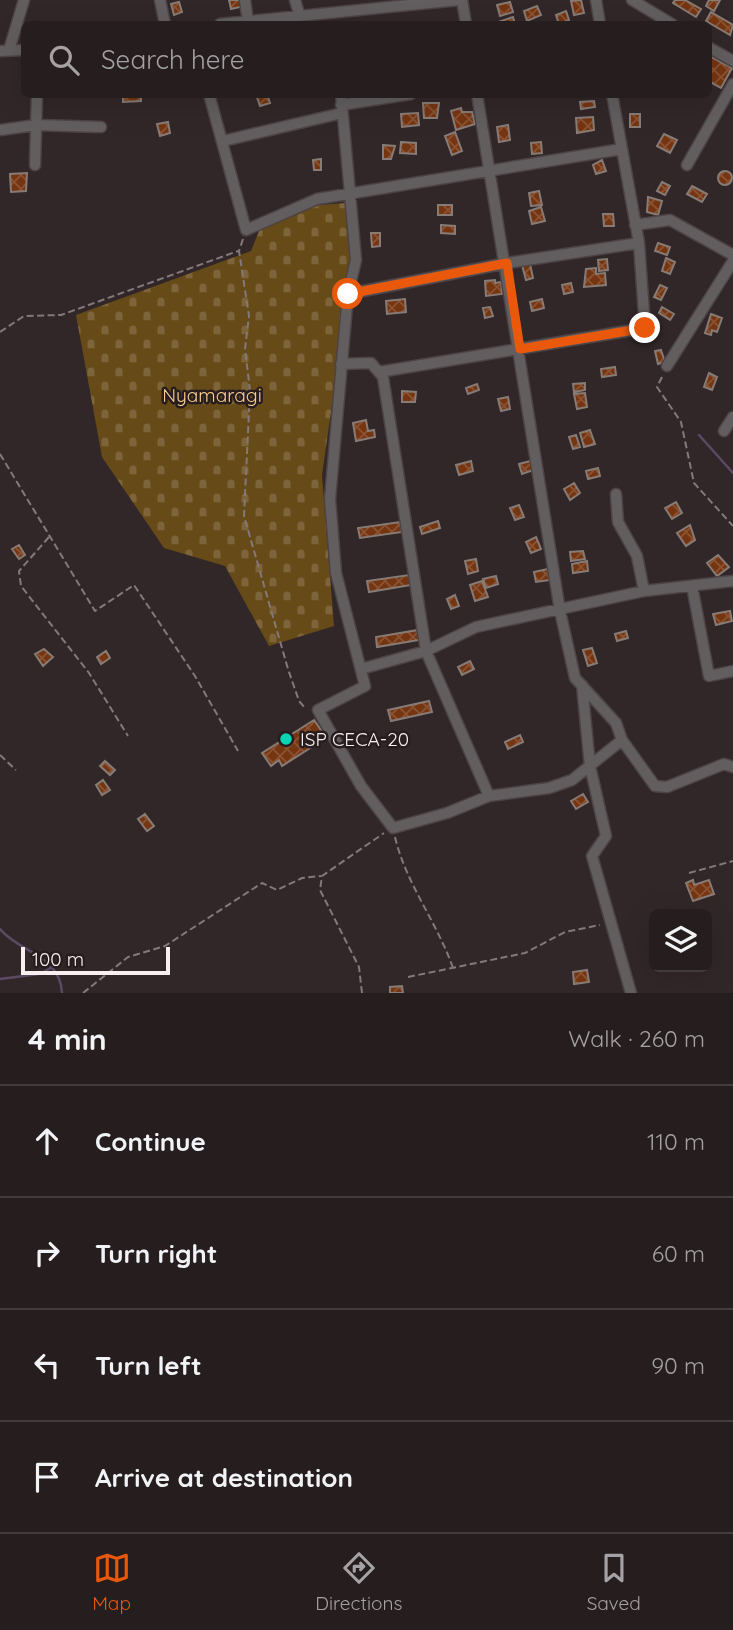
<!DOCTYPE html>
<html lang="en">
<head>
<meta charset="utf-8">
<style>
  :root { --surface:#261d1e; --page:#2e2627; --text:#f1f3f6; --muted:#a4a2a4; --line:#423b3c; --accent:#ea580c }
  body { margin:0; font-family:Quicksand,sans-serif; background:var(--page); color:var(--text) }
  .controls { position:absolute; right:21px; bottom:21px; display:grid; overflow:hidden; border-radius:10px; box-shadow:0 7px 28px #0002 }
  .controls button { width:63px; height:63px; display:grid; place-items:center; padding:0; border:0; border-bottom:2px solid var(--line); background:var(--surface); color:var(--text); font:35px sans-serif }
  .scale { position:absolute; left:21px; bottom:18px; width:149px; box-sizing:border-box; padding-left:7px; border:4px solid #f8f0f0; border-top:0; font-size:19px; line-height:24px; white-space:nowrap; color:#f8f0f0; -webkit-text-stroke:5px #281d1e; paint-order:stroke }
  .stop { position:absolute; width:21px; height:21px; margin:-16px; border:5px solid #ea580c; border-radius:50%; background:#fff }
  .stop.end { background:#ea580c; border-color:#fff; box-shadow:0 2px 7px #0008 }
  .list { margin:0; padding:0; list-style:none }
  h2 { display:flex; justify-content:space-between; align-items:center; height:91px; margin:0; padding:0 28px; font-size:30px }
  h2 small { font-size:23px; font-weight:400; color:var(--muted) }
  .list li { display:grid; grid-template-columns:46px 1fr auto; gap:21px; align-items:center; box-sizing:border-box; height:112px; padding:0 28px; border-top:2px solid var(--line) }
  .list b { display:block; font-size:26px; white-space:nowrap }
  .list em { font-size:23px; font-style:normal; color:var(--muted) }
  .icon { flex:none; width:38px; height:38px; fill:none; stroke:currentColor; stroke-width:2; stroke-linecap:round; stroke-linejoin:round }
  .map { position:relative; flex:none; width:733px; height:993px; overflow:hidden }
  .search { position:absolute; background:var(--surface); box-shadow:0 7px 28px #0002; left:21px; right:21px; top:21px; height:77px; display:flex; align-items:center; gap:18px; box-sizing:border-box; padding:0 24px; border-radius:10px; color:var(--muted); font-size:26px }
  .sheet { height:539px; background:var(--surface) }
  nav { display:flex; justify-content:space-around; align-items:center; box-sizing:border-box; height:98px; border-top:2px solid var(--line); background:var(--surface); font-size:19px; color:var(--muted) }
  nav a { display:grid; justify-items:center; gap:4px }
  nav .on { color:var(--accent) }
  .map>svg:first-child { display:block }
  .cemetery { fill:url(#cemetery-stones) }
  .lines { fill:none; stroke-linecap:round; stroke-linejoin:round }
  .stream { stroke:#5c4a65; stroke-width:2.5 }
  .building { fill:url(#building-cross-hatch); stroke:#877b76; stroke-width:2 }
  .minor-casing { stroke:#4e4344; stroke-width:13 }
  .path { stroke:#83797a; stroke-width:2; stroke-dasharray:7 3.5; stroke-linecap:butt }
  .minor { stroke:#625e60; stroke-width:10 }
  .route { stroke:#ea580c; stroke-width:9 }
  .poi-dot { fill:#08d5b5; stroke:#281d1e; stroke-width:2.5 }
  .labels { text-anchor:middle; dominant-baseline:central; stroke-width:5; stroke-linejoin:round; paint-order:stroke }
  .park-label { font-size:19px; fill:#f9cf8d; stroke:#281d1e }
  .poi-label { font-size:19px; fill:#f8f0f0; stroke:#281d1e; text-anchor:start }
</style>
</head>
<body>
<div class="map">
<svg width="733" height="993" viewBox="0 0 733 993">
  <defs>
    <pattern id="cemetery-stones" width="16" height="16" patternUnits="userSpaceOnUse" patternTransform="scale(1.75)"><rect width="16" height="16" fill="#664a18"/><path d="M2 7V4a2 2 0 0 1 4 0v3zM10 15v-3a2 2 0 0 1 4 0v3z" fill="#7d643a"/></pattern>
    <pattern id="building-cross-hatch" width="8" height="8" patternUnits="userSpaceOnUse" patternTransform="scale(1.75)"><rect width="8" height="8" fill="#763511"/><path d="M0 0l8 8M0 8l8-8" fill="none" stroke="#8a5334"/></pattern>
  </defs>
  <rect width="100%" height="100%" fill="#322728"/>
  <!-- cemetery -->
  <path class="cemetery" d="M346 203 352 265 322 475 334 626 269 646 225 566 164 548 102 457 76 315 251 251 261 226 319 205Z"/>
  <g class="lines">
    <!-- stream -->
    <path class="stream" d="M699 435 733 473
      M0 929C20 953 60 955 62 993
      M0 979 39 974 51 968"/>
  </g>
  <!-- building -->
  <path class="building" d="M229 0H250L244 6 231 9Z
    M581 0 584 13 574 15 571 1Z
    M675 0H685L701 9 696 17 673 3Z
    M709 0H720L714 11 706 6Z
    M179 2 182 12 174 15 171 4Z
    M510 2 513 12 500 16 497 5Z
    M537 6 541 15 527 21 524 11Z
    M566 11 569 20 559 24 556 15Z
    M711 12 733 25 730 35 706 21Z
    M513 17 515 24H499L498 22Z
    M708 55 732 68 721 88 708 81Z
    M123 94H141V101L123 102Z
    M256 94H267L270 103 260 106Z
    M594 101 595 107 581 109 580 102Z
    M423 103H439L437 118H424Z
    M461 108 462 112H472L475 124 456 130 451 111Z
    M418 113 419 125 402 127 401 114Z
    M630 114H640V127H630Z
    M593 117 594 130 577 133 576 118Z
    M168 122 170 133 160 136 157 124Z
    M508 125 510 140 499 142 497 127Z
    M455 132 462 151 452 155 445 136Z
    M664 134 677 140 670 153 657 146Z
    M401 142 416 143V154L400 153Z
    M541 142 542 153 532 154 531 143Z
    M383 145 395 146 391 159H383Z
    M321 159V170H314L313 160Z
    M602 160 606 171 596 174 593 165Z
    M718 178a7 7 0 1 1 14 0a7 7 0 1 1-14 0Z
    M27 173 26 191 11 192 10 174Z
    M662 182 670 186 665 195 657 191Z
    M692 186 707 194 702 202 687 194Z
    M539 191 542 205 531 206 529 193Z
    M648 197 662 201 658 215 647 212Z
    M438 205H452V215H438Z
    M541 207 545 221 532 224 529 211Z
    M603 214H613L614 226H604Z
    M441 225 455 226V234L441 233Z
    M371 233H380V246L372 247Z
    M658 243 670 247 667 255 655 251Z
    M666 258 675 262 670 274 662 271Z
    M607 259 608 270 599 271 598 260Z
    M530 264 533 278 526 280 522 265Z
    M596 268V274L605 273 606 285 584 287 586 269Z
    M495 280V283L501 282 502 294 486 296 485 281Z
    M571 283 573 292 564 294 562 285Z
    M660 285 667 288 661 300 654 297Z
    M405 299 406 312 387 314 386 301Z
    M542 299 544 308 532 311 530 302Z
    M490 307 493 316 485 318 483 308Z
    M662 307 674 314 670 320 659 313Z
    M711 314 722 318 717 332 712 330 711 335 705 333Z
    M661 350 665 362 658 364 655 351Z
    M615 367 616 375 602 377 601 369Z
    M709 373 717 377 712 390 704 387Z
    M585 383V390L574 392 573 384Z
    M477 384 479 390 468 394 466 388Z
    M402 391 416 392 415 402H402Z
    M585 393 587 407 577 409 574 394Z
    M508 397 510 409 501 411 498 399Z
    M366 420 368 431 374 430 375 437 356 441 353 423Z
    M590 430 595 444 584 447 580 433Z
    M576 435 580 447 573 449 569 437Z
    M534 460 536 469 522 474 519 464Z
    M471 461 473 471 459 475 456 465Z
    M598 468 600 476 588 479 586 471Z
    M574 483 580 493 570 500 564 489Z
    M676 502 682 513 672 519 665 508Z
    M519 505 524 517 515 520 510 508Z
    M438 521 440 528 422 534 420 527Z
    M400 522 402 532 360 538 358 528Z
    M690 525 695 540 686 546 677 533Z
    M536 537 541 549 531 553 526 542Z
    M19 545 25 555 19 559 12 549Z
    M583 551 585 559 571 561 570 552Z
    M718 555 729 567 717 576 707 563Z
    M476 559 478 571 468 574 465 561Z
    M587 561 588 571 573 573 572 564Z
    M548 569 550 580 536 582 534 572Z
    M409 575 411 585 369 592 367 581Z
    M496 576 498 584 486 588 483 579Z
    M482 581 488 597 475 601 470 585Z
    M455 595 459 606 451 609 447 599Z
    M730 611 732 621 716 625 713 614Z
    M418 630 419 640 377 647 376 637Z
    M626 631 628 638 617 641 615 634Z
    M592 648 597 663 588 666 583 650Z
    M44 649 53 657 43 666 35 654Z
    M106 651 110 658 101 664 97 657Z
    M470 661 474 669 462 675 458 667Z
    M429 701 432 712 391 721 388 710Z
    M314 720 323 733 312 740 315 745 282 766 279 760 271 766 262 753Z
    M520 735 523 742 508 749 505 742Z
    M105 761 115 770 110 775 100 766Z
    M103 780 110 790 102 795 96 785Z
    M583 794 588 802 576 809 571 801Z
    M145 814 154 826 147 831 138 819Z
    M693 880 694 885 709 880 714 894 693 901 686 883Z
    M587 970 589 982 574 984 573 972Z
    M402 986 403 993H390V987Z"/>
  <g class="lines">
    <defs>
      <path id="minor" d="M160 0 165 24
        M245 0 248 22
        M295 0 300 17
        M462 0 466 24
        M596 0 600 24
        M632 0 672 24
        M220 24 459 0
        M708 47 733 61
        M9 50 24 0
        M0 51 24 50
        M209 94 246 230 317 199 622 149
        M341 94 356 260 348 294 330 499 336 573 365 686 318 710 361 786 393 828 447 813 489 796 549 788 572 780 622 740
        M477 94 560 611 575 678 616 723 622 740 655 786 667 787 724 764 733 767
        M341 105 411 94
        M0 130 36 125 101 127
        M223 141 342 113
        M35 165 37 94
        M687 165 733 84
        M635 225 670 220 733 255
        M348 294 507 263 639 243
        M341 364 371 363 383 377 426 651 489 796
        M667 366 733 261
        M379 372 645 328 639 243 612 94
        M724 431 733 417
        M616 494 618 522 637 556 644 591
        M692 586 709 676 733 671
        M361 669 426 651 476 627 644 591 733 581
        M582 685 590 766 606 836 592 856 631 993"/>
    </defs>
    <!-- minor casing -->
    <use href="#minor" class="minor-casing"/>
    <!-- path -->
    <path class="path" d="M243 239 239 251 249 316 245 349 250 391 244 516 288 669 299 701 306 709
      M0 332 24 316 61 315 238 251
      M662 377 657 387 681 422 694 483 733 526
      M0 454 95 611 134 585 195 676 238 751
      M49 537 19 571 21 586 89 673 128 736
      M0 755 16 770
      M395 837C406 884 437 922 453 968
      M689 873 733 861
      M408 977 525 953 565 932 600 925
      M83 993 128 957 165 946 262 883 277 890 302 878 321 876
      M362 993 359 967 320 890 322 876 384 833"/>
    <!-- minor -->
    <use href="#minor" class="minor"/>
  </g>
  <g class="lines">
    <!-- route -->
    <path class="route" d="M348 294 507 263 520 349 645 328"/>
  </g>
  <!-- markers -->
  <circle class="poi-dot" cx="286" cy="739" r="7"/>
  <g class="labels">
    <!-- park labels -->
    <g class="park-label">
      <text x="212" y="395">Nyamaragi</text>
    </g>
    <!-- poi labels -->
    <g class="poi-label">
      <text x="300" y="739">ISP CECA-20</text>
    </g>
  </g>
</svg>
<div class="controls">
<button><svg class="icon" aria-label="layers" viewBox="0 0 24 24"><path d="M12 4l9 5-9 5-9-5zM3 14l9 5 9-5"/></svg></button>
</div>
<div class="scale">100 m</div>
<div class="stop" style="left:348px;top:294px"></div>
<div class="stop end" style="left:645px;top:328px"></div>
<div class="search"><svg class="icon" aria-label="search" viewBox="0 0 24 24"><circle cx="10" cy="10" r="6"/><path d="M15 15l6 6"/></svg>Search here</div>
</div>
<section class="sheet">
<h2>4 min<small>Walk · 260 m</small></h2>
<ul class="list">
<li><svg class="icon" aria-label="ahead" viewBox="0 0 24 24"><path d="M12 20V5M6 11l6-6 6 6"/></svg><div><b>Continue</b></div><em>110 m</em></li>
<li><svg class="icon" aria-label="right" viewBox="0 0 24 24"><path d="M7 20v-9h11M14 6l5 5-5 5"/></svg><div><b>Turn right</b></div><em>60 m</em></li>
<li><svg class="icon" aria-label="left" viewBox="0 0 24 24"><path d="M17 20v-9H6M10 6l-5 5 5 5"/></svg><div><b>Turn left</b></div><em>90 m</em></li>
<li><svg class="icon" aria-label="arrive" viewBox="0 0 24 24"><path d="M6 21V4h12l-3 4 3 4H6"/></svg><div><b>Arrive at destination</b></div></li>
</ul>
</section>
<nav>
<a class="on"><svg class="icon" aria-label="map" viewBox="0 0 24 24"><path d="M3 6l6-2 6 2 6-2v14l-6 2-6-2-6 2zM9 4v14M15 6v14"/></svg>Map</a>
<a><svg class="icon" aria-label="directions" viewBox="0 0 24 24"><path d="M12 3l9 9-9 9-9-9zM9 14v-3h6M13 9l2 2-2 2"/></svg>Directions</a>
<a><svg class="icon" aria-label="saved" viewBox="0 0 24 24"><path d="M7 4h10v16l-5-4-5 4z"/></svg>Saved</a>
</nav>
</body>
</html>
